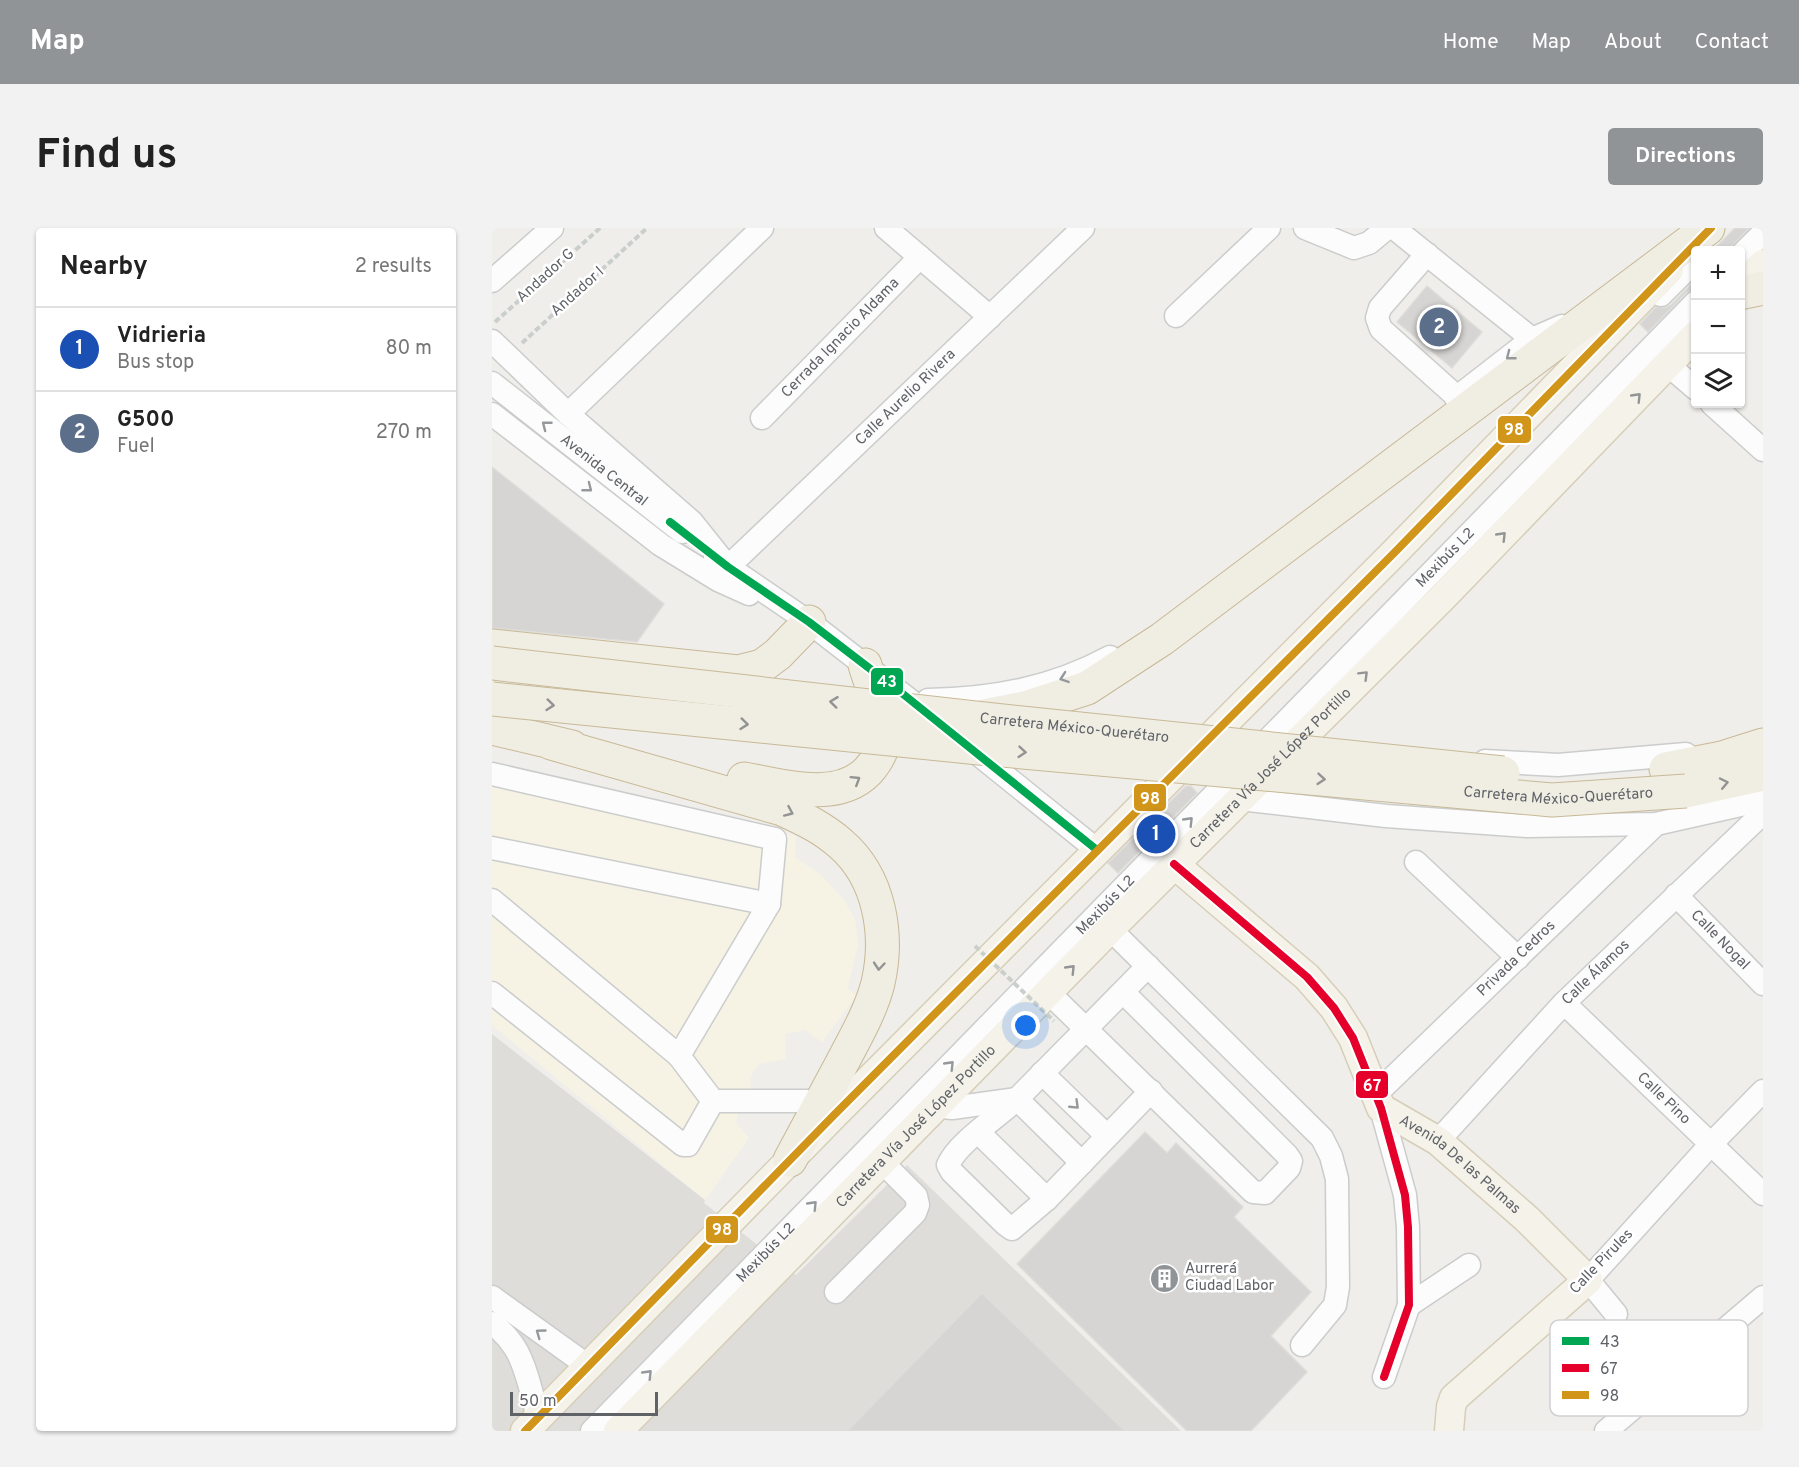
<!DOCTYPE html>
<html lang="en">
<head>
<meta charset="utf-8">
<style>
  :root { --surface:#fff; --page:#f2f2f2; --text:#222; --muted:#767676; --line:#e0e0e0; --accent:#919496 }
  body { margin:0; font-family:Overpass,sans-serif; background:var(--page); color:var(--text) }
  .controls { position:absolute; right:18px; top:18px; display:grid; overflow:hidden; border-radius:6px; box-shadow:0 2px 4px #0004 }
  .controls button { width:54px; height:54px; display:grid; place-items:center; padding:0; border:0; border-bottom:2px solid var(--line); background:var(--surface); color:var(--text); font:30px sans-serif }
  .scale { position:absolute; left:18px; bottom:15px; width:148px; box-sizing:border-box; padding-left:6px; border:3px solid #5f6368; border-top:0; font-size:16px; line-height:21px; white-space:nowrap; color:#5f6368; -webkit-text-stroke:4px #fff; paint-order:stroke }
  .you { position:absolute; left:534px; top:798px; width:21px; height:21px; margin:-15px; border:4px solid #fff; border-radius:50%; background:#1a73e8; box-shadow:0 0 0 9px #1a73e833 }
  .badge { display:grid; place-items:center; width:39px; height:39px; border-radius:50%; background:var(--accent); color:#fff; font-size:20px; font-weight:700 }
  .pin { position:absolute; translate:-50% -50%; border:3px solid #fff; box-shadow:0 2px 6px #0006 }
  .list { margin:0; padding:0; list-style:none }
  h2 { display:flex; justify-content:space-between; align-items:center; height:78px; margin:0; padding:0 24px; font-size:26px }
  h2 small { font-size:20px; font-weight:400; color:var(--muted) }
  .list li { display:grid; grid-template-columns:39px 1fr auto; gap:18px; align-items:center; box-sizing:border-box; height:84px; padding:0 24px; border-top:2px solid var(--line) }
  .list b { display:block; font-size:22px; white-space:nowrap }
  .list p { margin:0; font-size:20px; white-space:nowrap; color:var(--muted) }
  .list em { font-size:20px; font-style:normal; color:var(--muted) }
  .icon { flex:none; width:33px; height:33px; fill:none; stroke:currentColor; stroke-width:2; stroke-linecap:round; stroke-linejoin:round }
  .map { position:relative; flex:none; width:1271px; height:1203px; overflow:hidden; border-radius:6px }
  header { display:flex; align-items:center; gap:36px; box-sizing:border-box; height:84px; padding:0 30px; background:var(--accent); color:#fff }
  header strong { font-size:28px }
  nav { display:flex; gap:33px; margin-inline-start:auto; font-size:21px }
  .intro { display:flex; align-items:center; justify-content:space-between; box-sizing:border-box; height:144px; padding:0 36px }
  h1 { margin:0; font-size:42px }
  .button { padding:15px 27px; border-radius:6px; background:var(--accent); color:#fff; font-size:21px; font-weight:700 }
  main { display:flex; gap:36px; padding:0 36px }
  aside { flex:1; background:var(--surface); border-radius:6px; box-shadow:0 2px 4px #0004 }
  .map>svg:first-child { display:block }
  .commercial { fill:#f7f3e4 }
  .industrial { fill:#dfddda }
  .building { fill:#d6d5d3; stroke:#deddd9; stroke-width:1.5 }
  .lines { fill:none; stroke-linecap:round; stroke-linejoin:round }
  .minor-casing { stroke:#cbcccc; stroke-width:25 }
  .major-casing { stroke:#d7ceb8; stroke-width:31 }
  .highway-casing { stroke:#c8b996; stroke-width:35 }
  .path { stroke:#cacfcc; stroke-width:4; stroke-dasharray:6 3; stroke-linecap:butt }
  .minor { stroke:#fdfcfc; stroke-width:22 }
  .major { stroke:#f4f2e9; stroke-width:28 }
  .highway { stroke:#f0ede3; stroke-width:33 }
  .highway-bridge-casing { stroke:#c8b996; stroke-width:35; stroke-linecap:butt }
  .path-bridge { stroke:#cacfcc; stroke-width:4; stroke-dasharray:6 3; stroke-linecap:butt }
  .highway-bridge { stroke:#f0ede3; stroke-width:33 }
  .bus-1-casing { stroke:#fff; stroke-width:12 }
  .bus-2-casing { stroke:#fff; stroke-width:12 }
  .bus-3-casing { stroke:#fff; stroke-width:12 }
  .bus-1 { stroke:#00a651; stroke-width:8 }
  .bus-2 { stroke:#e4002b; stroke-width:8 }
  .bus-3 { stroke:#d1951a; stroke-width:8 }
  .oneway { stroke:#96999c }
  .oneway2 { stroke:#939595 }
  .oneway3 { stroke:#929393 }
  .labels { text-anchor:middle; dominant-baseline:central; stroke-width:5; stroke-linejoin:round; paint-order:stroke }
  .street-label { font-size:15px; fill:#5f6368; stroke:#fff }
  .poi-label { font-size:15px; fill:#5f6368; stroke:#fff; text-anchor:start }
  .key { fill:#fff; stroke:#cfd0d2; stroke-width:1.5 }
  .key-label { font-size:16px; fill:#5f6368 }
  .line-badge { stroke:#fff; stroke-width:2 }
  .badge-label { font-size:16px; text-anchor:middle; font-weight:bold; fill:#fff }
</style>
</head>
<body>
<header>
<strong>Map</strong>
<nav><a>Home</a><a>Map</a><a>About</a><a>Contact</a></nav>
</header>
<div class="intro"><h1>Find us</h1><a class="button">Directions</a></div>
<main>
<aside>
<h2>Nearby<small>2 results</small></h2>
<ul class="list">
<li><span class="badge" style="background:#1a4fb4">1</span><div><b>Vidrieria</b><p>Bus stop</p></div><em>80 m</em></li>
<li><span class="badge" style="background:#5c6f8a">2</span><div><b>G500</b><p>Fuel</p></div><em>270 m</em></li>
</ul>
</aside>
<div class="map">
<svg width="1271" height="1203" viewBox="0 0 1271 1203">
  <rect width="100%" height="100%" fill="#efeeea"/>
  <!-- commercial -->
  <path class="commercial" d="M0 536 304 608 303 629 329 647 352 672 363 692 366 716 356 760 364 768 330 814 313 802 293 806 294 831 267 836 258 849 259 865 250 866 244 895 257 910 213 972 0 797Z"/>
  <!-- industrial -->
  <path class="industrial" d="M0 806 213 972 212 975 304 1047 415 937 689 1203H0Z"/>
  <!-- building -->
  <path class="building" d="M1243 0H1257L1236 22H1221Z
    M1203 52V61L1194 65 1156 104 1148 96 1164 79 1172 80 1179 77Z
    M935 58 990 104 960 140 905 94Z
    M0 239 172 376 145 414 0 400Z
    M694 558H699L705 565 626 645 616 635Z
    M653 904 675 925 684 915 751 979 742 989 819 1064 779 1108 815 1144 759 1203H695L525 1036Z
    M490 1065 633 1203H355Z"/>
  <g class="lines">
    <defs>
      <g id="minor">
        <path d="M394 0 498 89"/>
        <path d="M813 0 862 20 877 15 895 0"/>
        <path d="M902 0 1040 111"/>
        <path d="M935 26 888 80 885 90 889 101 965 169"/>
        <path d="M1248 28 1271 5"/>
        <path d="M0 53 60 0"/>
        <path d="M1169 67 1204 32"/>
        <path d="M684 88 777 0"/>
        <path id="s1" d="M0 113 76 186 200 294 236 339 591 0"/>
        <path d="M1176 137 1204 161"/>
        <path id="s2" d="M0 155 190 304"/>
        <path d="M964 170 1040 111 1070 98"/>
        <path d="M1220 176 1271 222"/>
        <path d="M0 186 169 317 226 352 257 366"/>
        <path d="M76 186 270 0"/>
        <path id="s3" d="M270 190 428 29"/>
        <path d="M223 330 317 394 433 484"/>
        <path d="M436 472C501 471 561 460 618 429"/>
        <path d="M476 518 605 622"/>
        <path d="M993 533 1066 537 1194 526"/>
        <path d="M0 546 283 611 277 676 187 828 221 873H330"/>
        <path d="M748 571 894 588 1035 598 1164 596 1271 572"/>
        <path d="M0 620 277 676"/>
        <path d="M924 634 1026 730"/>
        <path id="s4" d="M1184 667 1271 756"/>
        <path d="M0 672 187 828"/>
        <path d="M618 701 830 910 839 928 845 951 846 1059 843 1077 810 1117"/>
        <path d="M656 738 525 871C505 890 466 914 456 937L460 944 513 996 520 1001 555 971 659 863"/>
        <path d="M556 764 761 964 773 965 797 940 799 933 795 927 632 765"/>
        <path d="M0 765 191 917H196L221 873"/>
        <path id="s5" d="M1072 775 1271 966"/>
        <path d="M550 845 615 908"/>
        <path id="s6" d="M884 866 1164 596"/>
        <path d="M443 878 460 880 525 871 590 935"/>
        <path d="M889 880 913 967 916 999 917 1077 892 1149"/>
        <path d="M486 904 555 971"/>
        <path id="s7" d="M946 913 1072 775 1271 585"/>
        <path d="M344 1064 423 985 426 977 424 968 389 933"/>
        <path d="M0 1069 96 1138"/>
        <path d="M917 1077 977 1037"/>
        <path d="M1124 1086 1096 1052 1220 915 1271 863"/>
        <path d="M0 1095C9 1102 17 1110 23 1120 34 1137 41 1170 46 1190"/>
        <path id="s8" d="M100 1203 1204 74"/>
        <path d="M1114 1203 1271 1069"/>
      </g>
      <g id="major">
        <path d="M1248 59 1271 36"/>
        <path id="s9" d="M682 636 815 749 842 780 861 810 889 880 946 913 1035 991 1096 1052 962 1170 959 1179 957 1203"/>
        <path d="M33 1203 342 887 903 324 1177 42"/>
        <path id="s10" d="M126 1203 618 701 950 370 1204 107"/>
      </g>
      <path id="highway" d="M1248 65 1271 60
        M0 418 246 444 270 438 286 426 317 394
        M492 488 533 480 595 460 670 411 1216 0
        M0 500 80 519
        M59 515 290 581C312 591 331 600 349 616 388 650 397 707 386 755 379 783 363 810 350 835 333 867 316 899 298 932
        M1174 541 1230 530 1271 517
        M252 551C291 558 345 575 376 543 384 534 391 522 392 510 393 489 379 458 373 437
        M1194 563 1271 546"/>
    </defs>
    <!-- minor casing -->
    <use href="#minor" class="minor-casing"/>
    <!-- major casing -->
    <use href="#major" class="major-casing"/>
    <!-- highway casing -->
    <use href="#highway" class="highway-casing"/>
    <!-- path -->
    <path class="path" d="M3 94 108 0
      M30 115 155 0"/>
    <!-- minor -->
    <use href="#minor" class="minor"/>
    <!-- major -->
    <use href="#major" class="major"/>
    <!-- highway -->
    <use href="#highway" class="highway"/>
    <defs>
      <g id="highway-bridge">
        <path id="s11" d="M0 435 483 490 1011 545"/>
        <path id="s12" d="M0 471 487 520 1060 572 1194 563"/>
      </g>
    </defs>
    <!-- highway-bridge casing -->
    <use href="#highway-bridge" class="highway-bridge-casing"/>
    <!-- path-bridge -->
    <path class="path-bridge" d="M483 718 562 793"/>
    <!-- highway-bridge -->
    <use href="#highway-bridge" class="highway-bridge"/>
    <defs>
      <path id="bus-1" d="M178 294 236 339 317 394 411 466 605 622"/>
      <path id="bus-2" d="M682 636 815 749 842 780 861 810 889 880 913 967 916 999 917 1077 892 1149"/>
      <path id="bus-3" d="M33 1203 342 887 903 324 1219 0"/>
    </defs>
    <!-- bus-1 casing -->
    <use href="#bus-1" class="bus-1-casing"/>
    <!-- bus-2 casing -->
    <use href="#bus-2" class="bus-2-casing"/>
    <!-- bus-3 casing -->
    <use href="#bus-3" class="bus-3-casing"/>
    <!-- bus-1 -->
    <use href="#bus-1" class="bus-1"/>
    <!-- bus-2 -->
    <use href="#bus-2" class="bus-2"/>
    <!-- bus-3 -->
    <use href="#bus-3" class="bus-3"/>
  </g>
  <!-- one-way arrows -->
  <defs><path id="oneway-chevron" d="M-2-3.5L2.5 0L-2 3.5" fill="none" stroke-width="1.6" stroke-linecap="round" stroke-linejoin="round" transform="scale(1.5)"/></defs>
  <g class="oneway">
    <use href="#oneway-chevron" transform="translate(1018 128) rotate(142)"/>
    <use href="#oneway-chevron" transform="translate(54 197) rotate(-142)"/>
    <use href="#oneway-chevron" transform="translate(96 260) rotate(38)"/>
    <use href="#oneway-chevron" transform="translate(572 450) rotate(161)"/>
    <use href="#oneway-chevron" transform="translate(697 593) rotate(-46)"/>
    <use href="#oneway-chevron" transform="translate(458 837) rotate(-46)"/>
    <use href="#oneway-chevron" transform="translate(583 877) rotate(44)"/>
    <use href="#oneway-chevron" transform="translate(321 977) rotate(-46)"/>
    <use href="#oneway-chevron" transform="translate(48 1105) rotate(-144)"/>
    <use href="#oneway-chevron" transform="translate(156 1146) rotate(-46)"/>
  </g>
  <g class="oneway2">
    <use href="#oneway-chevron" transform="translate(1145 169) rotate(-46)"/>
    <use href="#oneway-chevron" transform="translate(1010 308) rotate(-46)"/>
    <use href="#oneway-chevron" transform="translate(872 447) rotate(-45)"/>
    <use href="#oneway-chevron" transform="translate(579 741) rotate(-46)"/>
  </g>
  <g class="oneway3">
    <use href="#oneway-chevron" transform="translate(342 474) rotate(-173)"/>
    <use href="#oneway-chevron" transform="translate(58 477) rotate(6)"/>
    <use href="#oneway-chevron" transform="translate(252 496) rotate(6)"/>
    <use href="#oneway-chevron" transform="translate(530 524) rotate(5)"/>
    <use href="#oneway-chevron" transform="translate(829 551) rotate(5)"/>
    <use href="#oneway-chevron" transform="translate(364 552) rotate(-32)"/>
    <use href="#oneway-chevron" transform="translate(1232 555) rotate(-12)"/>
    <use href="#oneway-chevron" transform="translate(297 584) rotate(24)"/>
    <use href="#oneway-chevron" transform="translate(387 738) rotate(95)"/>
  </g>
  <!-- icons -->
  <defs>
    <symbol id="building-disc" viewBox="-11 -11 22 22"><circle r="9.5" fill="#919496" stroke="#fff"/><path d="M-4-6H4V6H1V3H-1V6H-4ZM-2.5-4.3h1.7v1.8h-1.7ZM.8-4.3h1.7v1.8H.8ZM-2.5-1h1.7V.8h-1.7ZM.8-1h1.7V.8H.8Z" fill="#fff"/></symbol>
  </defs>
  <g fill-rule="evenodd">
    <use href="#building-disc" x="656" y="1034" width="33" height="33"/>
  </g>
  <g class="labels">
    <!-- street labels -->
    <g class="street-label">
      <text transform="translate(54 48) rotate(-42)">Andador G</text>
      <text transform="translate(86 64) rotate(-42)">Andador I</text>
      <text stroke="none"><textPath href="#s3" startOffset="112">Cerrada Ignacio Aldama</textPath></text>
      <text stroke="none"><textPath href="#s1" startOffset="573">Calle Aurelio Rivera</textPath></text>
      <text stroke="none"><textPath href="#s2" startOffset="142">Avenida Central</textPath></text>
      <text stroke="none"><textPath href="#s8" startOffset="1221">Mexibús L2</textPath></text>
      <text stroke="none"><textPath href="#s11" startOffset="586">Carretera México-Querétaro</textPath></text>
      <text stroke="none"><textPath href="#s10" startOffset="930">Carretera Vía José López Portillo</textPath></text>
      <text stroke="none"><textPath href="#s12" startOffset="1071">Carretera México-Querétaro</textPath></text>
      <text stroke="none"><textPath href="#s8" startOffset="735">Mexibús L2</textPath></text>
      <text stroke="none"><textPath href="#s4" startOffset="63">Calle Nogal</textPath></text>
      <text stroke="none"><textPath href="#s6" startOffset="195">Privada Cedros</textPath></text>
      <text stroke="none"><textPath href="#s7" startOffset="231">Calle Álamos</textPath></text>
      <text stroke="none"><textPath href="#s5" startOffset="138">Calle Pino</textPath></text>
      <text stroke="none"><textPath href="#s10" startOffset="426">Carretera Vía José López Portillo</textPath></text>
      <text stroke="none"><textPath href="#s9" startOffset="424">Avenida De las Palmas</textPath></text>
      <text stroke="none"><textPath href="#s8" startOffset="249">Mexibús L2</textPath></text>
      <text transform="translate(1110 1034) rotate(-46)">Calle Pirules</text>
    </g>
    <!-- poi labels -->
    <g class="poi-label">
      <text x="693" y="1041">Aurrerá<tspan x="693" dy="17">Ciudad Labor</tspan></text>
    </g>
  </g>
  <!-- legend -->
  <rect x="1058" y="1092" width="198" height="96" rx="9" class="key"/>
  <rect x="1070" y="1109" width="27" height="8" fill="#00a651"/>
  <rect x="1070" y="1136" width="27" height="8" fill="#e4002b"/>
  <rect x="1070" y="1163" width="27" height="8" fill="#d1951a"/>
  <g class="key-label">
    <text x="1108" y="1119">43</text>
    <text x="1108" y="1146">67</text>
    <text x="1108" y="1173">98</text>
  </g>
  <g class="line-badge">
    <rect x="1005" y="187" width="35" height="29" rx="6" fill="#d1951a"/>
    <rect x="378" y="439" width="34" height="29" rx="6" fill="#00a651"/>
    <rect x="641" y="555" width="34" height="29" rx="6" fill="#d1951a"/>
    <rect x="863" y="842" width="34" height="29" rx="6" fill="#e4002b"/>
    <rect x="213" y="987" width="34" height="29" rx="6" fill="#d1951a"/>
  </g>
  <g class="badge-label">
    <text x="1022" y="207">98</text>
    <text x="395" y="459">43</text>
    <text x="658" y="576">98</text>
    <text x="880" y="863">67</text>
    <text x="230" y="1007">98</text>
  </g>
</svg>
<div class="controls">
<button>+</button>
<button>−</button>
<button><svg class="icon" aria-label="layers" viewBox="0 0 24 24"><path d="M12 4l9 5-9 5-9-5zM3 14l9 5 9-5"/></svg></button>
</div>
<div class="scale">50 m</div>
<div class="you"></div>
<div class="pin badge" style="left:664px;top:606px;background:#1a4fb4">1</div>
<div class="pin badge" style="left:947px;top:99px;background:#5c6f8a">2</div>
</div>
</main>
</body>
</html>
